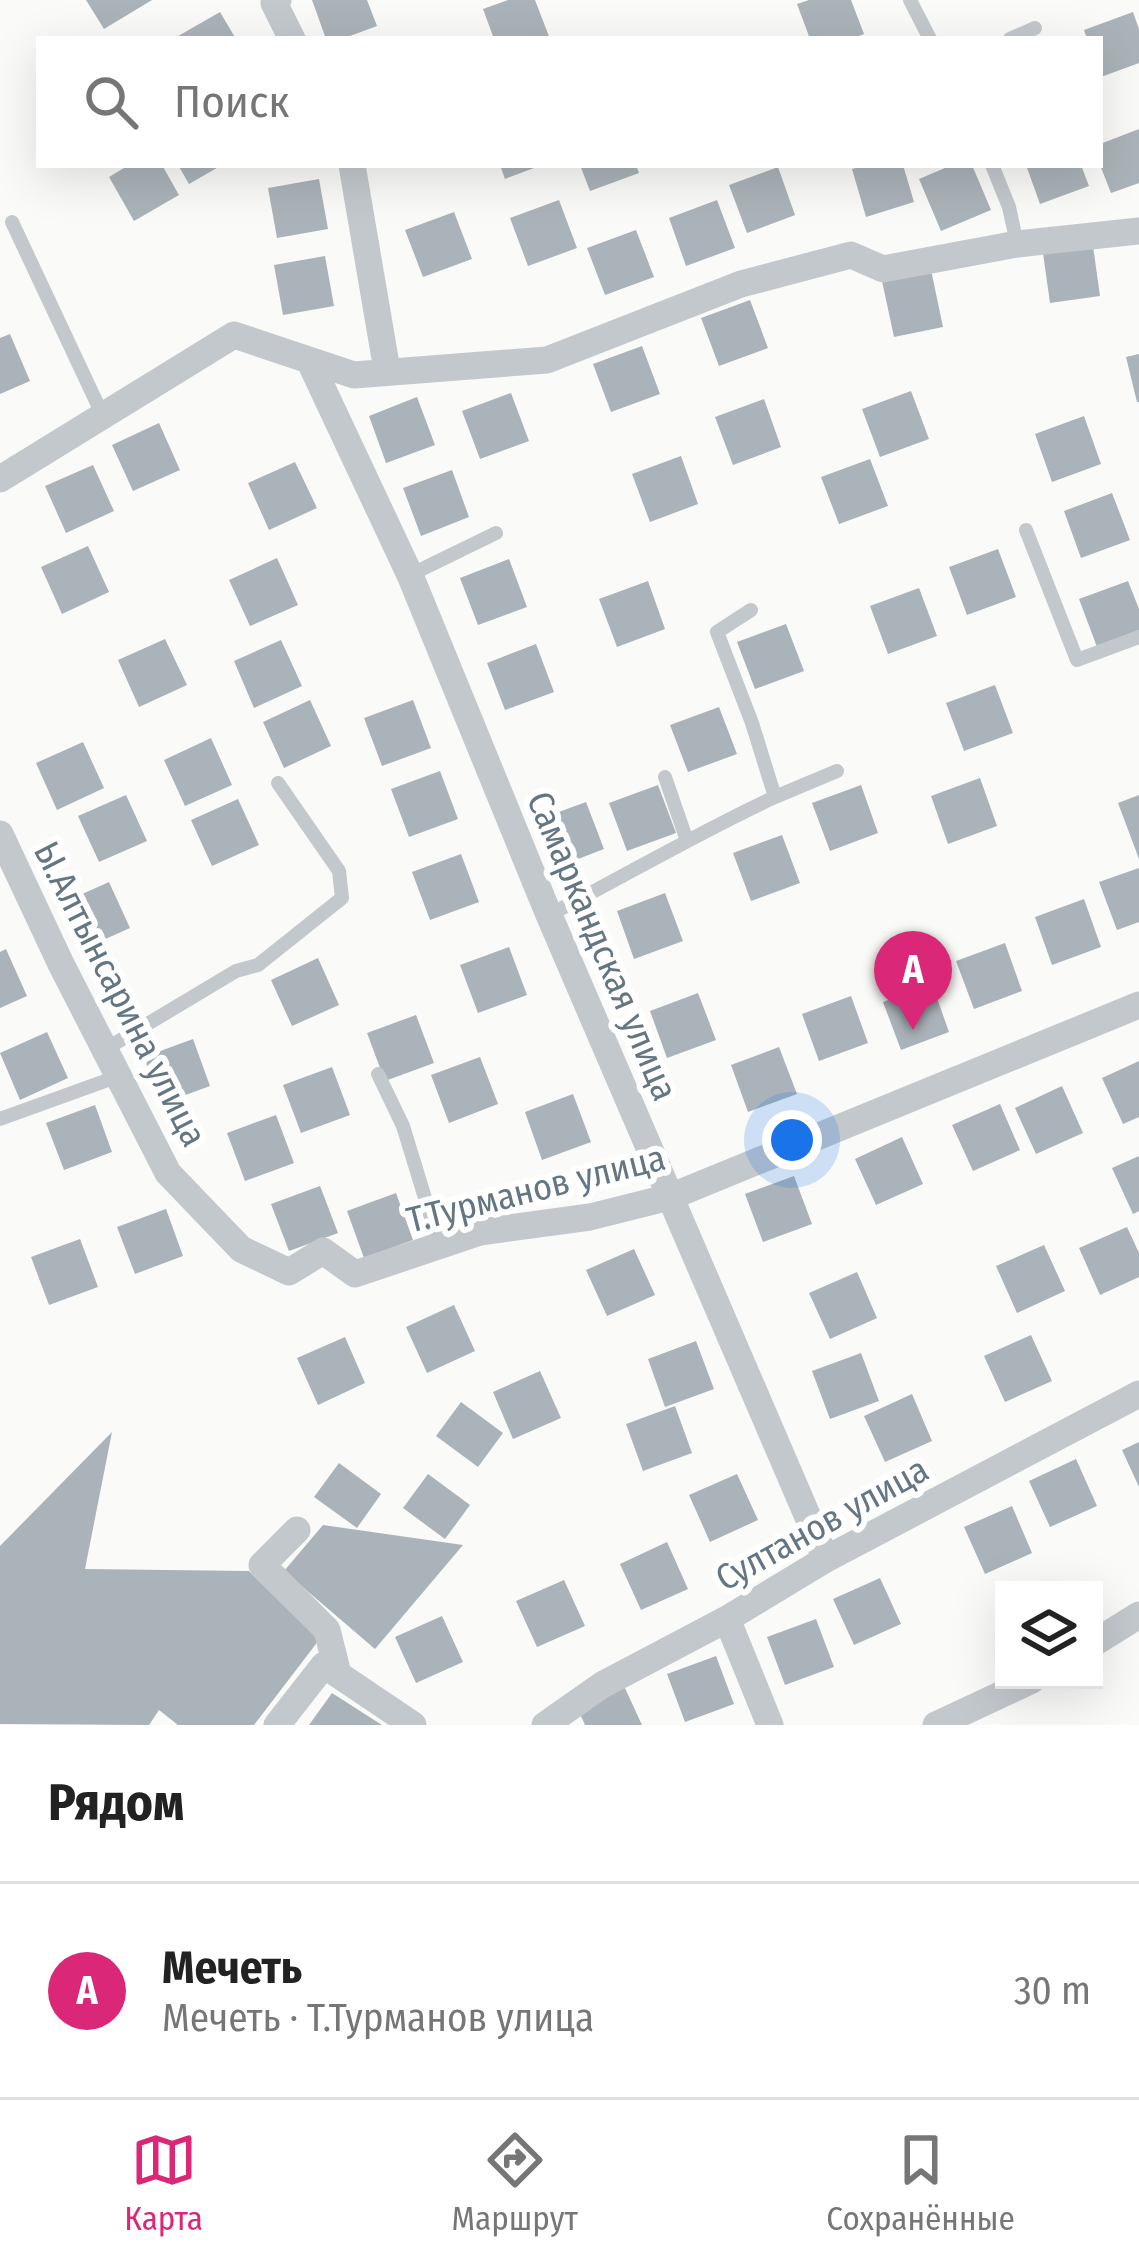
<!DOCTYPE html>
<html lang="ru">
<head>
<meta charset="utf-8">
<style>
  :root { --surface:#fff; --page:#f2f2f2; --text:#222; --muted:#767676; --line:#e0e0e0; --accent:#db2777 }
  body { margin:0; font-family:"Fira Sans Condensed",sans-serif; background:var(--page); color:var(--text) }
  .controls { position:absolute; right:36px; bottom:36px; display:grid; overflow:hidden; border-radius:0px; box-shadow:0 12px 48px #0002 }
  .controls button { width:108px; height:108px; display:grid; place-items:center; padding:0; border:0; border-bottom:3px solid var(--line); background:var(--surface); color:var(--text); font:60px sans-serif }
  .you { position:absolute; left:792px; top:1140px; width:42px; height:42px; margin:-30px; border:9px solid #fff; border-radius:50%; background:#1a73e8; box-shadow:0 0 0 18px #1a73e833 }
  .badge { display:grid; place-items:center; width:78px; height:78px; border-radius:50%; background:var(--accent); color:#fff; font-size:39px; font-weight:700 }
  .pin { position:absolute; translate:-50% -99px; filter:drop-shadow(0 3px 6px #0008) }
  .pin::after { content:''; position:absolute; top:63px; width:42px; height:36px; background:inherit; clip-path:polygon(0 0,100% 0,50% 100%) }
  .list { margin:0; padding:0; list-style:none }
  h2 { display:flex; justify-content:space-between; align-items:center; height:156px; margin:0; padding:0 48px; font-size:51px }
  h2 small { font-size:39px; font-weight:400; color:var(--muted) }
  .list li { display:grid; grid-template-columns:78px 1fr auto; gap:36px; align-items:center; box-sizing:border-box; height:216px; padding:0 48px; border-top:3px solid var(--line) }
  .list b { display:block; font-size:45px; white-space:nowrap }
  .list p { margin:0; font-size:39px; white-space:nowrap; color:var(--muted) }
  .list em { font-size:39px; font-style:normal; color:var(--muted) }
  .icon { flex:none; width:66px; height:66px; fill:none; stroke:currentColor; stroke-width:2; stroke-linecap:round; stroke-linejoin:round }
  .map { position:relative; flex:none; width:1139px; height:1725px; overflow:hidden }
  .search { position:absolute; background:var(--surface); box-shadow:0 12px 48px #0002; left:36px; right:36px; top:36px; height:132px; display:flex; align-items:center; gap:30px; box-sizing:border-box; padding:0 42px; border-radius:0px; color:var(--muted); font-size:45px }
  .sheet { height:372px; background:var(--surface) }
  nav { display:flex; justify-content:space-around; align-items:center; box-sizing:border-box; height:168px; border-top:3px solid var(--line); background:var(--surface); font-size:33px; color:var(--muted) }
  nav a { display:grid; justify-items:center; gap:6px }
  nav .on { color:var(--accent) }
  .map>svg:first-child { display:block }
  .building { fill:#aab3b9 }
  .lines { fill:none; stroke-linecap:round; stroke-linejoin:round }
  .service { stroke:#c3c8cc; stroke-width:14 }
  .minor { stroke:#c3c8cc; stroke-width:27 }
  .labels { text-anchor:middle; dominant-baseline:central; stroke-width:12; stroke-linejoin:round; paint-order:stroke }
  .street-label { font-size:36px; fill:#657683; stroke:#fff }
</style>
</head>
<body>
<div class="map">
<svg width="1139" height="1725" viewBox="0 0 1139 1725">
  <rect width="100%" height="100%" fill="#fafaf8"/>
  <!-- building -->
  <path class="building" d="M86 0H152L104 29Z
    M312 0H367L377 26 342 39H326Z
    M508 0H535L550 39H494L483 9Z
    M809 0H851L864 34 851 39H810L797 4Z
    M220 12 236 39H173Z
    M1133 12 1139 29V63L1101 77 1100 39H1087L1084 30Z
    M1139 129V183L1111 193 1100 165V144Z
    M129 165H162L179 195 134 221 109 177Z
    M178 165H222L189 184Z
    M500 165H542L505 179Z
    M580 165H636L639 173 590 191Z
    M866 165H903L914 202 866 217 852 169Z
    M952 165H972L991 210 941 231 919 179Z
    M1026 165H1081L1089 186 1040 204Z
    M778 167 795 215 747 233 729 185Z
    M319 179 328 229 277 238 268 188Z
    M559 200 577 248 528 266 510 218Z
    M717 200 735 248 686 266 669 218Z
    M454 212 472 259 423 277 405 230Z
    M636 230 654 277 605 295 587 248Z
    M1093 246 1100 296 1050 303 1043 253Z
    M325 256 334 306 283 315 274 265Z
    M931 270 943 327 894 337 882 281Z
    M750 300 768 348 719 366 701 318Z
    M10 334 30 381 0 394V338Z
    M642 346 660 394 611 412 593 364Z
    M1139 354V402H1137L1126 357Z
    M911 391 929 439 880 457 862 409Z
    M511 393 529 441 480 459 462 411Z
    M417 397 435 445 386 463 369 416Z
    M764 399 781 447 733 465 715 417Z
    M1084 416 1101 464 1052 482 1035 434Z
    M159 423 180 470 133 491 112 445Z
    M681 456 698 504 650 522 632 474Z
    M870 459 888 506 839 524 821 477Z
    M295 462 317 508 269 530 248 483Z
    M93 465 114 511 66 533 45 486Z
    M452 470 469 517 421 536 403 488Z
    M1112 493 1130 540 1081 558 1064 511Z
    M88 546 109 592 62 614 41 567Z
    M998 549 1016 597 967 615 949 567Z
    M277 558 298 605 250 626 229 580Z
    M509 559 527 607 478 625 460 578Z
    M648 581 665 629 617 647 599 599Z
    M1128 581 1139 609V631L1097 647 1079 599Z
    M919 588 937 636 888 654 870 606Z
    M786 624 804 671 755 689 737 642Z
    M165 639 187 685 139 707 118 660Z
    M281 640 302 686 254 708 234 661Z
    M536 644 554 692 505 710 487 663Z
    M995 685 1013 733 964 751 946 703Z
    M310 700 331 746 284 768 263 722Z
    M413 700 431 748 382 766 364 718Z
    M719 707 737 754 688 772 670 725Z
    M211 738 232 785 185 806 164 760Z
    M83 742 104 788 57 810 36 763Z
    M440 771 458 819 409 837 391 789Z
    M980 778 997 826 948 844 931 796Z
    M658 785 676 833 627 851 609 803Z
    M861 785 878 833 830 851 812 803Z
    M126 795 147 841 99 862 78 816Z
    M1139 795V859L1118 803Z
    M238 799 259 845 212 866 191 820Z
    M586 802 604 849 555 868 537 820Z
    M782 835 800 883 751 901 733 853Z
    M461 854 479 902 430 920 412 872Z
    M1139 868V922L1117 930 1099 882Z
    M109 882 130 928 83 949 62 903Z
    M665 893 683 941 634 959 617 911Z
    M1084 899 1101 947 1052 965 1035 917Z
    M1005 943 1022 991 974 1009 956 961Z
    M509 947 527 995 478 1013 460 965Z
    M6 949 27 996 0 1008V952Z
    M318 958 339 1005 292 1026 271 980Z
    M932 984 949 1032 901 1050 883 1002Z
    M698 993 716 1040 667 1058 650 1011Z
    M851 996 868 1043 819 1061 802 1014Z
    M416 1015 434 1063 385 1081 367 1033Z
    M47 1032 68 1078 20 1100 0 1053Z
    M193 1039 210 1086 161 1104 144 1057Z
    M779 1047 797 1094 748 1112 731 1065Z
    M480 1057 498 1104 449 1123 431 1075Z
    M1139 1061V1117L1123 1124 1102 1078Z
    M332 1067 350 1115 301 1133 283 1085Z
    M1062 1086 1083 1133 1036 1154 1015 1108Z
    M573 1094 591 1142 542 1160 525 1112Z
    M1000 1104 1020 1150 973 1171 952 1125Z
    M95 1105 112 1152 64 1170 46 1123Z
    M276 1115 294 1163 245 1181 227 1133Z
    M902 1137 923 1184 876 1205 855 1159Z
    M1139 1156V1211L1133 1214 1112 1168Z
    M794 1176 812 1224 763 1242 745 1194Z
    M320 1186 338 1233 289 1251 271 1204Z
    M396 1193 413 1240 364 1258 347 1211Z
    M166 1209 183 1256 135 1274 117 1227Z
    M1127 1227 1139 1253V1277L1100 1295 1079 1248Z
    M80 1239 98 1287 49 1305 31 1257Z
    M1044 1245 1065 1291 1017 1313 996 1266Z
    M634 1249 655 1295 607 1316 586 1270Z
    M857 1272 877 1318 830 1339 809 1293Z
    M454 1305 475 1351 427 1373 406 1327Z
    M1031 1335 1052 1381 1005 1402 984 1356Z
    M345 1337 365 1383 318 1405 297 1358Z
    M696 1341 714 1389 665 1407 648 1359Z
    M861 1353 879 1401 830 1419 812 1371Z
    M540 1371 561 1418 513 1439 493 1392Z
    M912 1394 932 1441 885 1462 864 1416Z
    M461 1402 503 1433 478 1467 436 1436Z
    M675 1406 692 1453 643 1471 626 1424Z
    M112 1432 85 1569 249 1571 319 1640 254 1725H178L159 1710 149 1725 0 1724V1546Z
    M1139 1442V1487L1122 1450Z
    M1076 1459 1097 1506 1050 1527 1029 1481Z
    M339 1463 381 1494 357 1528 314 1497Z
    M428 1474 470 1505 445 1539 403 1508Z
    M737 1474 758 1520 710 1542 689 1495Z
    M1012 1506 1032 1553 985 1574 964 1527Z
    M323 1525 463 1545 375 1649 284 1571Z
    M667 1542 688 1589 641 1610 620 1564Z
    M880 1578 901 1624 854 1645 833 1599Z
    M564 1580 585 1626 537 1647 516 1601Z
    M442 1616 463 1662 416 1683 395 1637Z
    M816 1619 834 1667 785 1685 767 1637Z
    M716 1656 734 1704 685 1722 667 1674Z
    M624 1686 642 1725H585L577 1707Z
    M332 1693 382 1725H309Z"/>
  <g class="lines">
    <!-- service -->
    <path class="service" d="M910 0 930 39
      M1010 39 1035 28
      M992 165 1009 207 1017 244
      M12 222 103 416
      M1026 530 1077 660 1139 637
      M410 575 496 533
      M665 777 686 838
      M775 797 837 771
      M549 915C625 876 697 833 775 797L752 723 717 632 751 610
      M104 1050 236 971 258 965 342 898 339 871 278 783
      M378 1074 403 1126 440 1247
      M0 1119 119 1076"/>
    <!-- minor -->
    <path class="minor" d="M278 0 274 3 292 39
      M352 165 387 370
      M310 362 410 575 549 915 826 1559
      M0 479 234 335 354 375 547 360 741 284 851 255 883 269 1017 244 1139 231
      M0 834 61 964 168 1173 241 1249 289 1272 323 1251 355 1274 480 1232 590 1217 670 1197 1139 1005
      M297 1530 262 1565 327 1630 338 1674
      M727 1619 770 1725
      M1094 1643 1139 1615
      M277 1725 324 1665 413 1725
      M545 1725 602 1685 727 1619 826 1559 1139 1394
      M936 1725 1032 1680"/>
  </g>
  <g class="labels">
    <!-- street labels -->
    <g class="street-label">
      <text transform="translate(602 946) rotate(67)">Самаркандская улица</text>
      <text transform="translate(120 994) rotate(63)">Ы.Алтынсарина улица</text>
      <text transform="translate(536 1189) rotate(-14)">Т.Турманов улица</text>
      <text transform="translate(822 1524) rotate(-29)">Султанов улица</text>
    </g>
  </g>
</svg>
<div class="controls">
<button><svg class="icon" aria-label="layers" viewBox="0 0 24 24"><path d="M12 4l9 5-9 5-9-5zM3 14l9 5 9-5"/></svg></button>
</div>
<div class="you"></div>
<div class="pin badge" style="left:913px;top:1030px">A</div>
<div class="search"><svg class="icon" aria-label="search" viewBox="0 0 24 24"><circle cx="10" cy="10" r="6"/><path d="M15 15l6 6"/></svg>Поиск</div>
</div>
<section class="sheet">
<h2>Рядом<small></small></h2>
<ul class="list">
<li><span class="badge">A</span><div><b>Мечеть</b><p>Мечеть · Т.Турманов улица</p></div><em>30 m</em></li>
</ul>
</section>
<nav>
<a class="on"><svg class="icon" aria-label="map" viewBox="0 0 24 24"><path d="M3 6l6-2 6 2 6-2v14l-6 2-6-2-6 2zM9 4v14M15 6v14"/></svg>Карта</a>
<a><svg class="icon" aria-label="directions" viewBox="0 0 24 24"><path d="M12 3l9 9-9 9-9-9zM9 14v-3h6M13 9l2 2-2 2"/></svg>Маршрут</a>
<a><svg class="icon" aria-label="saved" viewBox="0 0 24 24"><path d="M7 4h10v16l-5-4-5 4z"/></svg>Сохранённые</a>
</nav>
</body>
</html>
